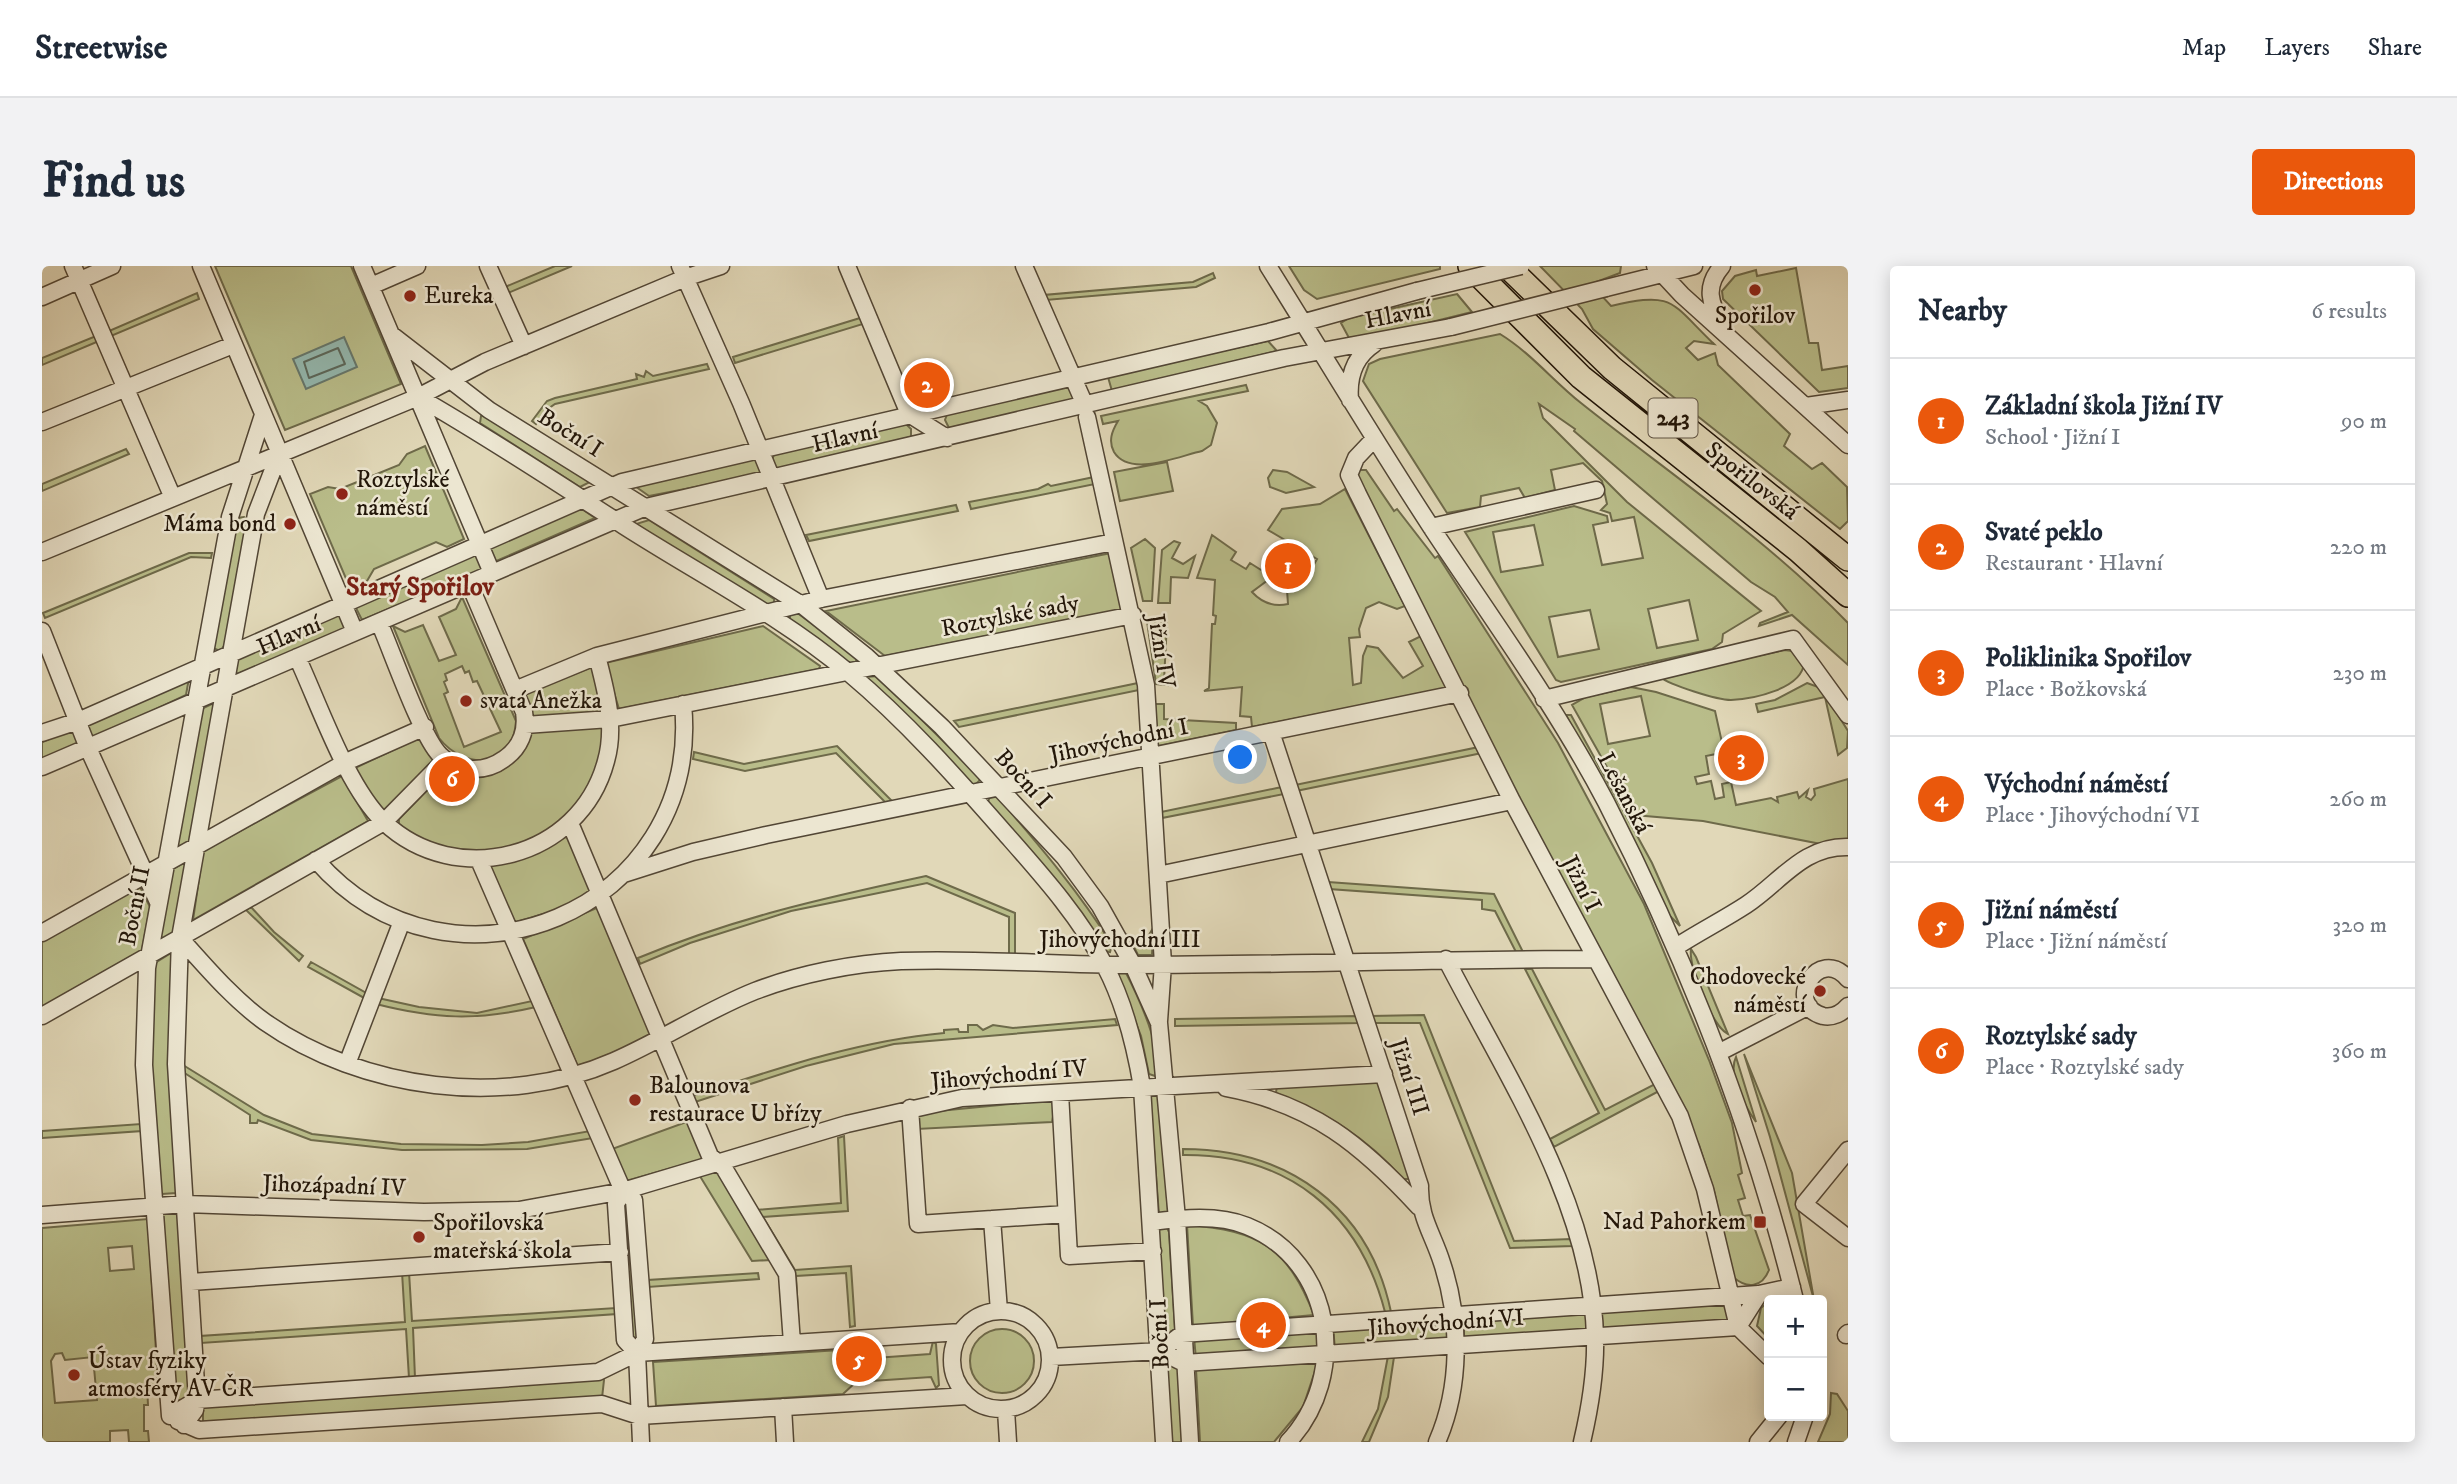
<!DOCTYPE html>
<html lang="en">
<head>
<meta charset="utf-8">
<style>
  :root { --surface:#fff; --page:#f2f2f3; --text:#1f2937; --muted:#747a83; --line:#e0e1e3; --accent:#ea580c }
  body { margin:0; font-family:"IM FELL DW Pica",serif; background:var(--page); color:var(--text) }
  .controls { position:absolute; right:21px; bottom:21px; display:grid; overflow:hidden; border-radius:7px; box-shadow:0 4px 18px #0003 }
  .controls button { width:63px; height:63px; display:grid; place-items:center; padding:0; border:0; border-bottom:2px solid var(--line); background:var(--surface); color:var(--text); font:35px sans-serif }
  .you { position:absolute; left:1199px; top:492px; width:24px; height:24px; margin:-18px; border:5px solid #fff; border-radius:50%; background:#1a73e8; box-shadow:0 0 0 10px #1a73e833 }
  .badge { display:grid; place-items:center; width:46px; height:46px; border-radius:50%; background:var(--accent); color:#fff; font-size:23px; font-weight:700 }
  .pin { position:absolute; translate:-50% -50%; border:4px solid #fff; box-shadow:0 2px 7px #0006 }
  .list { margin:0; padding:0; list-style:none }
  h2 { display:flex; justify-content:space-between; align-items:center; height:91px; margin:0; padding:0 28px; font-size:30px }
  h2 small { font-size:23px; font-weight:400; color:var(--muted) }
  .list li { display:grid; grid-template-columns:46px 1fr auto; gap:21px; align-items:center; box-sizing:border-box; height:126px; padding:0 28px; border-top:2px solid var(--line) }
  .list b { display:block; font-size:26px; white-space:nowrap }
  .list p { margin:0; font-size:23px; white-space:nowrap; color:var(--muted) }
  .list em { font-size:23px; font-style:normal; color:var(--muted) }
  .map { position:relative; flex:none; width:1806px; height:1176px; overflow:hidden; border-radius:7px }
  header { display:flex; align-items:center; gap:42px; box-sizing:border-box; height:98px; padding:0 35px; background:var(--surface); border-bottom:2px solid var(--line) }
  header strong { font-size:33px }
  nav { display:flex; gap:38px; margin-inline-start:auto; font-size:24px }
  .intro { display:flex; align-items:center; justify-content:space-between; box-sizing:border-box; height:168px; padding:0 42px }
  h1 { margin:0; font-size:49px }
  .button { padding:18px 32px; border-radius:7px; background:var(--accent); color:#fff; font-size:24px; font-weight:700 }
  main { display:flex; gap:42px; padding:0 42px }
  aside { flex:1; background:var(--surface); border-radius:7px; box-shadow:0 4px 18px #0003 }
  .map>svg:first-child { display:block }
  .green { fill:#b9bd8a; stroke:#6e6a4a; stroke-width:2; fill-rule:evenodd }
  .water { fill:#94b9b0; stroke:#66786d; stroke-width:2 }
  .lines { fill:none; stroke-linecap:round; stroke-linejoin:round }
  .shore { stroke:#5b685c; stroke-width:2 }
  .minor-casing { stroke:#524635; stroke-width:19 }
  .highway-casing { stroke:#221609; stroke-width:26 }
  .minor { stroke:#ece6d1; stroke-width:16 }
  .highway { stroke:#e1d8b8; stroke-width:23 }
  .minor-bridge-casing { stroke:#524635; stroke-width:19; stroke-linecap:butt }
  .minor-bridge { stroke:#ece6d1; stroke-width:16 }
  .poi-dot { fill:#8f2418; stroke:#ece6d1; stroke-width:2.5 }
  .labels { text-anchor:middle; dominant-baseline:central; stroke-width:5; stroke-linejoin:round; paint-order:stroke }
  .shield { fill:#ece6d1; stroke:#5f5445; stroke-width:2 }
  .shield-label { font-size:23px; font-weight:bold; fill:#221609 }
  .poi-label { font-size:24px; fill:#221609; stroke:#ece6d1; text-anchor:start }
  .street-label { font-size:24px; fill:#221609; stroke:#ece6d1 }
  .neighbourhood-label { font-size:26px; font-weight:bold; fill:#7a1f14; stroke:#ece6d1 }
</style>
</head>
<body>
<header>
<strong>Streetwise</strong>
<nav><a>Map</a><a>Layers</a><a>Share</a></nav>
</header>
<div class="intro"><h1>Find us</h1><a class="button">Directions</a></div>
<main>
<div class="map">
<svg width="1806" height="1176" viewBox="0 0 1806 1176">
  <rect width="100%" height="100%" fill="#e1d8b8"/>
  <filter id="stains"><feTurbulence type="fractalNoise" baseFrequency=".00286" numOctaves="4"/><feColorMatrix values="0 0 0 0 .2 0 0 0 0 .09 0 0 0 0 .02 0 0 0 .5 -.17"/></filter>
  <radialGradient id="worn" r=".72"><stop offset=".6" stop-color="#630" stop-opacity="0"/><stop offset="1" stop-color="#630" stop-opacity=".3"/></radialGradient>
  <!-- green -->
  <path class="green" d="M173 0H309L359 118 243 164Z
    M513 0H530L466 27 463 21Z
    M1247 0H1398V3L1275 33 1262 24Z
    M1498 0H1579L1578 7 1549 18 1569 40C1633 25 1628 36 1672 78L1652 75 1644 82 1656 94 1673 87 1676 99 1748 168 1742 180 1770 203 1780 197 1805 221 1806 255 1798 263 1610 114 1551 63 1540 43Z
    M1754 2 1767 77H1776L1780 104 1806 100V122L1777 126 1681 33 1680 25 1693 10 1714 4 1715 10Z
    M1171 7 1173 12 1154 21 1004 34 1002 29 1151 16Z
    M155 27 157 33 69 70 67 65Z
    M1415 28 1430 46 1345 67 1307 72 1299 57 1307 52Z
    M818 52 821 58 693 97 691 91Z
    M1458 68C1489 87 1511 115 1539 137 1628 208 1726 274 1806 357V399L1750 349 1717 360 1718 357 1746 346 1733 331 1709 316 1532 165 1533 163 1497 138 1501 152 1585 236 1719 345 1681 368 1680 376 1670 383 1519 416 1514 414 1423 266 1532 240 1565 250 1566 256 1551 259 1560 299 1601 292 1592 251 1570 255 1568 247 1559 244 1565 238 1560 215 1541 197 1509 204 1513 224 1483 232 1477 222 1439 230 1438 241 1405 247 1321 115 1327 98 1338 93ZM1492 259 1501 299 1459 306 1451 266ZM1647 334 1656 374 1615 382 1606 343ZM1548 344 1557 383 1516 391 1507 351Z
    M54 70 57 75 0 99V92Z
    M1226 75 1235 85 1070 125 1066 111 1070 109Z
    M665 98 667 103 513 138 503 145 494 158 490 155 505 135 513 132 595 113 594 108 602 111 604 105 611 110Z
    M1027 119 1031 124 1032 133 912 163 907 162 903 154 905 148Z
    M1204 119 1206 125 1157 135 1165 140 1175 157 1169 179 1160 185C1137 190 1088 212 1072 186 1066 175 1070 165 1076 155L1061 158 1059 150Z
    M444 149 548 216 538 221 438 157 439 150Z
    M864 158 869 163V171L739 203H733L730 194 733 186Z
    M383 180 422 273 405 281 394 276 332 303 325 315 308 322 268 228 286 221 298 223 357 199 365 188Z
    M84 183 87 188 0 225V218Z
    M713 191 719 205 715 209 607 230 590 218Z
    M1125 196 1131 225 1078 235 1072 206Z
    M1231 204 1245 206 1272 221 1244 227 1228 221 1226 212Z
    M1317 204H1324L1352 245 1355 243 1393 292 1396 290 1516 477 1602 638 1667 794 1690 857 1700 907 1696 909 1703 932 1696 934 1701 950 1708 949 1727 1004C1720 1022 1705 1023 1691 1011L1672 925 1657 879 1334 257 1315 215Z
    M1052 211 1053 218 929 243 927 236 996 223 1006 218 1009 220Z
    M1303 223 1363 340 1355 343 1337 336 1324 342 1317 363 1318 371 1307 372 1311 419 1319 417 1321 390 1325 380 1336 382 1361 412 1381 400 1367 376 1379 370 1406 422 1210 461 1209 451 1198 450 1200 421 1162 425 1167 422 1170 358H1173L1174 350 1171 349 1173 314 1155 312 1170 269 1194 286 1189 294 1204 303 1208 297 1230 311 1210 326C1220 337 1232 341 1246 338L1245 324 1255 310 1263 314 1275 293 1226 264 1240 243 1278 238Z
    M914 239 916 245 767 275 764 269Z
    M537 241 553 252 452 296 447 284 450 280Z
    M202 251 206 255 183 379 178 385 171 382 195 252Z
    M607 254 732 333V338L723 340 594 258Z
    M1103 273 1113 282 1110 335H1101L1089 282Z
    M1132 275 1138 277 1130 292 1141 298 1153 290 1146 312 1129 311 1128 337H1116L1120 284Z
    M147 287H170L169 292 149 291 3 352 1 347Z
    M1069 287 1082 343 843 390 784 345Z
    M432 288H437L440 304 320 354 313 340Z
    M420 331 474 455C471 503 423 505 397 472L351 360 363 366 381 359 397 395 414 389 397 351 414 343ZM420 400 423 407 427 405 431 416 435 415 459 466 422 481 402 428 406 426 402 416 405 414 403 408Z
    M754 346 815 391 813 399H808L748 353V348Z
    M297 347 303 363 191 410 194 392Z
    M1105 355 1125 356 1122 415 1125 419 1114 418Z
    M721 360 778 400 777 403 577 443 563 397Z
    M1742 384 1751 385 1762 397C1760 423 1711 433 1689 434 1675 434 1628 419 1618 411Z
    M550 401 564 447 492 453 483 430 485 427Z
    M836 410 936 510 938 514 934 518H930L824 411Z
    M147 412 144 429 51 473 45 459Z
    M1096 417 1097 424 917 461 912 455Z
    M1765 417 1779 422 1806 465 1805 482 1796 489 1783 431 1716 446 1714 438 1733 434Z
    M1589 421 1614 426 1673 445 1685 499 1676 500 1674 488 1664 490 1667 508 1653 511 1655 518 1669 515 1673 533 1682 531 1680 518 1689 516 1694 539 1729 532 1736 536 1735 531 1755 526 1757 532 1766 524 1764 531 1769 534 1773 529 1772 523 1806 513V576L1784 579 1661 555 1592 549 1530 439 1544 431ZM1599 430 1608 470 1566 478 1558 438Z
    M174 436 154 574 137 583 133 579 155 445Z
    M1113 438H1122V453L1194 457V464L1116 480Z
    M1524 449H1529L1610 597 1638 660 1627 649Z
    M559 461 563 465C561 484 557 504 548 522 529 558 474 593 432 588 404 585 381 575 357 561V553L404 504C413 505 423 511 431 511 462 511 479 491 489 465Z
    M31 463 39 479 0 495V476Z
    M381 470 394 493 343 547 325 526 313 502Z
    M795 480 850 535 843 536 794 487 703 505 651 493 652 486 702 498Z
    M1437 481 1440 487 1254 525 1253 519Z
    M300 510 326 555 151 654 161 585Z
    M1240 521 1242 528 1120 552 1119 546Z
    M953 528C995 577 1036 624 1070 679L1068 686 1062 685 946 536 948 530Z
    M527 570 552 622 532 639 471 657 448 605 450 598Z
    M147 594 136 666 120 676 115 670 127 605Z
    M884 610 973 647V689H967V651L885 617 749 645 648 677 598 698 596 692C692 652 782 632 884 610Z
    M1286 616 1452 628 1481 686H1474L1453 645 1440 643V634L1287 623Z
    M98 621 108 641 100 684 0 741V676Z
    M209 641 232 666 261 690 257 695 204 644Z
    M557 641 610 771 536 801 481 673Z
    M1111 662 1110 689H1096L1086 669 1100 673 1107 669Z
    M1649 683 1654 691 1686 768C1670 761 1646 700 1649 683Z
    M129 687 132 690 134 927 120 928 117 926 107 800 110 699Z
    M269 696 326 728 324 733 266 701Z
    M1483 703H1490L1563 844 1613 818 1617 825 1512 881 1508 873 1557 847Z
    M1083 705C1094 726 1124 789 1113 810L1107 808 1099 770 1074 706Z
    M336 732 377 741 435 747 490 735 494 741C434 755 393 753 334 738Z
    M1382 749 1472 975 1529 973 1531 980 1468 982 1378 757H1331L1329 750Z
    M1316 750 1318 757 1133 760V753Z
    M1073 753 1075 759 852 778 764 800 653 836 651 830C734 803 815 775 902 767V764L916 763 917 766H926V759H935L941 764 951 759 971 762Z
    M1702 788 1750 907 1772 1034 1728 871Z
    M1694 791 1714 856C1704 842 1685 809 1694 791Z
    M141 799 222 849 270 868 359 878 440 879 486 876 548 865 551 872 485 883 360 884 269 874 216 854 215 857H208V849L141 806Z
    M1340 813 1370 910 1367 913H1361C1325 872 1285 847 1234 827L1235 819Z
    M1111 828 1118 830 1126 947 1117 949 1108 830Z
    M1010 834 1014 835 1010 856 875 863 876 847Z
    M647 855 662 893 584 915 570 883Z
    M99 858 100 865 0 872V865Z
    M802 870 806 945 721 951 753 1004 809 1000 813 1060 808 1061 804 1007 754 1010 757 1064 753 1005 713 944 799 937 796 872Z
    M1141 883C1246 883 1327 941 1349 1046H1343C1317 946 1246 888 1141 889Z
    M675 903 729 994 710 995 656 907Z
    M584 936 587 938 595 1075 590 1073 581 937Z
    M137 944 151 1130 147 1134H130L120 945Z
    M106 953 116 1119H105L106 1139H102V1165H106L107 1176H87L86 1164 68 1165V1176H0V962ZM90 980 92 1003 68 1005 66 982ZM20 1087 23 1094 51 1091 55 1134 13 1137 9 1095 13 1088Z
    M1145 959C1217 964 1246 982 1272 1049L1151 1060Z
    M1124 960 1127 966 1133 1063 1126 1067 1122 1063 1116 965Z
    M360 1006H367L370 1055 574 1042 575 1048 371 1062 373 1112H367L364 1063 159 1077 158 1070 363 1056Z
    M716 1007 717 1013 606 1021V1014Z
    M1727 1035V1073L1715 1060 1719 1042Z
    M1685 1036 1688 1054 1561 1065 1559 1043Z
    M1547 1045 1550 1066 1422 1074V1052Z
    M1403 1053 1409 1072 1293 1083 1291 1061Z
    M928 1095a32 32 0 1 1 64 0a32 32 0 1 1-64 0Z
    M1277 1066V1082L1154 1093 1152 1071Z
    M891 1075 894 1078 897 1119 894 1122 889 1111 814 1116 801 1128 614 1140 611 1096 798 1084 805 1094 888 1088Z
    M1346 1090 1352 1091 1346 1131 1327 1176H1320L1336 1143Z
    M1276 1096 1261 1141 1232 1176H1158L1154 1103Z
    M1129 1100 1136 1103 1140 1176H1129L1124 1104Z
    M557 1110 562 1114 560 1132 161 1158V1140Z
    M1789 1127 1795 1128 1806 1145V1176H1776L1788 1148Z"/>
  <!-- water -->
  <path class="water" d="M302 71 315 101 264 123 251 93Z"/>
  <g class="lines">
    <!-- shore -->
    <path class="shore" d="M296 82 303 98 267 112 262 96Z"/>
    <defs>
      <path id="minor" d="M31 0 131 232
        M159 0 313 366
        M320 0 450 307
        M446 0 482 80
        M638 0 699 137 779 333
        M805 0 867 148
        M982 0 1043 139
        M1226 0C1281 88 1334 177 1391 264 1450 353 1514 441 1564 536 1645 694 1711 862 1753 1034
        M1613 0 1640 29 1806 179
        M329 20 375 0
        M1564 22 1652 0
        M0 31 70 0
        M1680 59C1668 37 1662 21 1680 0
        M350 69 447 144 760 339 825 391 900 461 1022 591 1058 640 1091 699 1117 757 1135 953 1148 1176
        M376 131C446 171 514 216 582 260 657 308 739 350 807 407 863 454 913 510 962 566 998 607 1038 651 1063 700 1083 738 1093 779 1100 821L1122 1176
        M1308 134C1306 111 1312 91 1332 78
        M1764 140 1806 134
        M867 148 905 172
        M1045 151 1104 419 1121 698 1117 755
        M0 156 191 79
        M1332 173 1314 192 1307 209 1316 228 1470 535 1638 850 1663 923 1696 1061 1727 1091
        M1389 261 1554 224
        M0 286 376 131 443 96 643 12 679 0
        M337 356C349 383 380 472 398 489 415 507 443 507 462 493 478 482 485 465 482 446L427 317
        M0 365 46 482 116 636
        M255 391C277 438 305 521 342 556 414 624 538 593 564 495 574 460 564 425 555 390
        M473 424 555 390 779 333 1072 276
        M1502 433 1751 373 1806 449
        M483 459 568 453 1091 349
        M1229 466 1378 920C1377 951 1391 968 1400 997 1419 1054 1419 1121 1395 1176
        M0 467 36 455 580 216 1227 66 1375 25
        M0 501 604 241 1242 92 1409 61
        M528 557 668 890 682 902 745 1008 750 1077
        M274 594C409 749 661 644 641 438
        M437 594 581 925 592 934 603 1073 595 1087 599 1176
        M582 608 651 586 724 569 1418 427
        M1116 609 1470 535
        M0 667 304 496 383 461
        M138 672C164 701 191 733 223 756 320 824 463 843 572 795 620 774 665 744 713 725 757 708 812 697 859 695 936 692 1013 699 1090 699 1244 699 1399 693 1553 693
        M1634 681C1657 666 1681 654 1704 639 1739 616 1760 580 1806 581
        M1404 693C1463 808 1550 938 1553 1071 1554 1106 1548 1142 1540 1176
        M1806 713C1776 678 1741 739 1781 750 1791 752 1800 747 1806 740
        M0 750 342 556 403 494
        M1676 787 1767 740
        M305 798 360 655
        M1184 822C1270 838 1320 879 1377 941
        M1018 827 1027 990 1111 985
        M868 842 876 958 1024 948
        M1806 884 1762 938 1806 972
        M581 925 574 938 583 1074 595 1087
        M0 949 143 938 382 946 477 944 581 925 805 858 920 832 1342 808
        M950 953 957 1045
        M1109 956C1140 952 1176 948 1205 960 1292 995 1308 1110 1246 1176
        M149 1016 578 986
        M910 1094a49 49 0 1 1 98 0a49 49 0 1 1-98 0Z
        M1696 1061 1717 1028
        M1804 1069 1806 1067
        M1118 1085 1140 1068 1717 1028 1750 1021
        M1009 1091 1118 1085 1142 1097 1696 1061
        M741 1141 743 1176
        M964 1144 966 1176
        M128 1150 102 799 105 702 188 251 221 149
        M128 1150 155 1134 556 1106 595 1087 919 1066
        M136 1155 157 1164 560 1138 597 1150 925 1130
        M142 1159 153 1144 155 1134 134 798 138 672 214 248 237 188
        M1716 1176 1737 1150
        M1754 1176 1763 1150"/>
      <path id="highway" d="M1428 0 1539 111 1756 284 1806 329
        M1465 0 1570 102 1806 293"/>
    </defs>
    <!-- minor casing -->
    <use href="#minor" class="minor-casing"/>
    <!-- highway casing -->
    <use href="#highway" class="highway-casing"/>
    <!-- minor -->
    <use href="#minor" class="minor"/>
    <!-- highway -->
    <use href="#highway" class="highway"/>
    <defs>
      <path id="minor-bridge" d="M1375 25 1479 0
        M1409 61 1564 22"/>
    </defs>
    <!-- minor-bridge casing -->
    <use href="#minor-bridge" class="minor-bridge-casing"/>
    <!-- minor-bridge -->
    <use href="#minor-bridge" class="minor-bridge"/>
  </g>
  <!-- markers -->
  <g class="poi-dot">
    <circle cx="1713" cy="24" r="7"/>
    <circle cx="368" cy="30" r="7"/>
    <circle cx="300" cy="228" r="7"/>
    <circle cx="248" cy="258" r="7"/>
    <circle cx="424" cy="435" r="7"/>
    <circle cx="1778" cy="725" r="7"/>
    <circle cx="593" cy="834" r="7"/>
    <rect x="1711" y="949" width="14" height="14" rx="3.5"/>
    <circle cx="377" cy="971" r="7"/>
    <circle cx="32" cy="1109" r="7"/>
  </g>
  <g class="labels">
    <!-- shield labels -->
    <rect class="shield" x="1606.5" y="132.5" width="49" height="39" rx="5"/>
    <g class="shield-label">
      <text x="1631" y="152">243</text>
    </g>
    <!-- poi labels -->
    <g class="poi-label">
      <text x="382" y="30">Eureka</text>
      <text x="1713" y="50" text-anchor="middle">Spořilov</text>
      <text x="314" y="214">Roztylské<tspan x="314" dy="28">náměstí</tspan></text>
      <text x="234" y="258" text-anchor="end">Máma bond</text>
      <text x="438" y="435">svatá Anežka</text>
      <text x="1764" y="711" text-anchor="end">Chodovecké<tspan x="1764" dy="28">náměstí</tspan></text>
      <text x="607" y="820">Balounova<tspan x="607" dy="28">restaurace U břízy</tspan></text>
      <text x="1704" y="956" text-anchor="end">Nad Pahorkem</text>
      <text x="391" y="957">Spořilovská<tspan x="391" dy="28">mateřská škola</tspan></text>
      <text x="46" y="1095">Ústav fyziky<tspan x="46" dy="28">atmosféry AV ČR</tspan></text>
    </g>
    <!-- street labels -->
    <g class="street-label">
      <text transform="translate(1356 49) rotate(-11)">Hlavní</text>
      <text transform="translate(528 167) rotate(32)">Boční I</text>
      <text transform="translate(803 172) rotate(-13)">Hlavní</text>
      <text transform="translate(1710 215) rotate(38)">Spořilovská</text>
      <text transform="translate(968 350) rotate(-11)">Roztylské sady</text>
      <text transform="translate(247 370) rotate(-23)">Hlavní</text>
      <text transform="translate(1119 385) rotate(81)">Jižní IV</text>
      <text transform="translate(1077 475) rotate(-12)">Jihovýchodní I</text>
      <text transform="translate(981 513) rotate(47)">Boční I</text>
      <text transform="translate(1582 527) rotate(62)">Lešanská</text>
      <text transform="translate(1539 618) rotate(63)">Jižní I</text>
      <text transform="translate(93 640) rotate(-79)">Boční II</text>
      <text x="1078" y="674">Jihovýchodní III</text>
      <text transform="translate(967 809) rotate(-5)">Jihovýchodní IV</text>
      <text transform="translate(1367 811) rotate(72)">Jižní III</text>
      <text transform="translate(292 920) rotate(2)">Jihozápadní IV</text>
      <text transform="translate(1404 1057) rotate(-4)">Jihovýchodní VI</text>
      <text transform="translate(1118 1068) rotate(-93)">Boční I</text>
    </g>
    <!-- neighbourhood labels -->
    <g class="neighbourhood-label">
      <text x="378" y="321">Starý Spořilov</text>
    </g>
  </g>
  <rect width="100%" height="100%" filter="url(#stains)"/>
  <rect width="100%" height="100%" fill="url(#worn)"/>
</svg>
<div class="controls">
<button>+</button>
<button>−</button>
</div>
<div class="you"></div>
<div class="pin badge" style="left:1246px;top:300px">1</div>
<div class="pin badge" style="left:885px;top:119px">2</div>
<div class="pin badge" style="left:1699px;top:492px">3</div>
<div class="pin badge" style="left:1221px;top:1059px">4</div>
<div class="pin badge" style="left:817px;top:1093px">5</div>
<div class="pin badge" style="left:410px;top:513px">6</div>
</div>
<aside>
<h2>Nearby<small>6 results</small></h2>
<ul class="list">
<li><span class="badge">1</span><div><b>Základní škola Jižní IV</b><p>School · Jižní I</p></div><em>90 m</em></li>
<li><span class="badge">2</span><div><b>Svaté peklo</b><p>Restaurant · Hlavní</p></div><em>220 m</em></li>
<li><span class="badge">3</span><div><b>Poliklinika Spořilov</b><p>Place · Božkovská</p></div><em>230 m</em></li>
<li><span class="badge">4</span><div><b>Východní náměstí</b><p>Place · Jihovýchodní VI</p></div><em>260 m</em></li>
<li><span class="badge">5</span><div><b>Jižní náměstí</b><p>Place · Jižní náměstí</p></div><em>320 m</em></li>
<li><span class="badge">6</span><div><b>Roztylské sady</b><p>Place · Roztylské sady</p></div><em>360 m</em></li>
</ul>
</aside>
</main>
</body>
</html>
